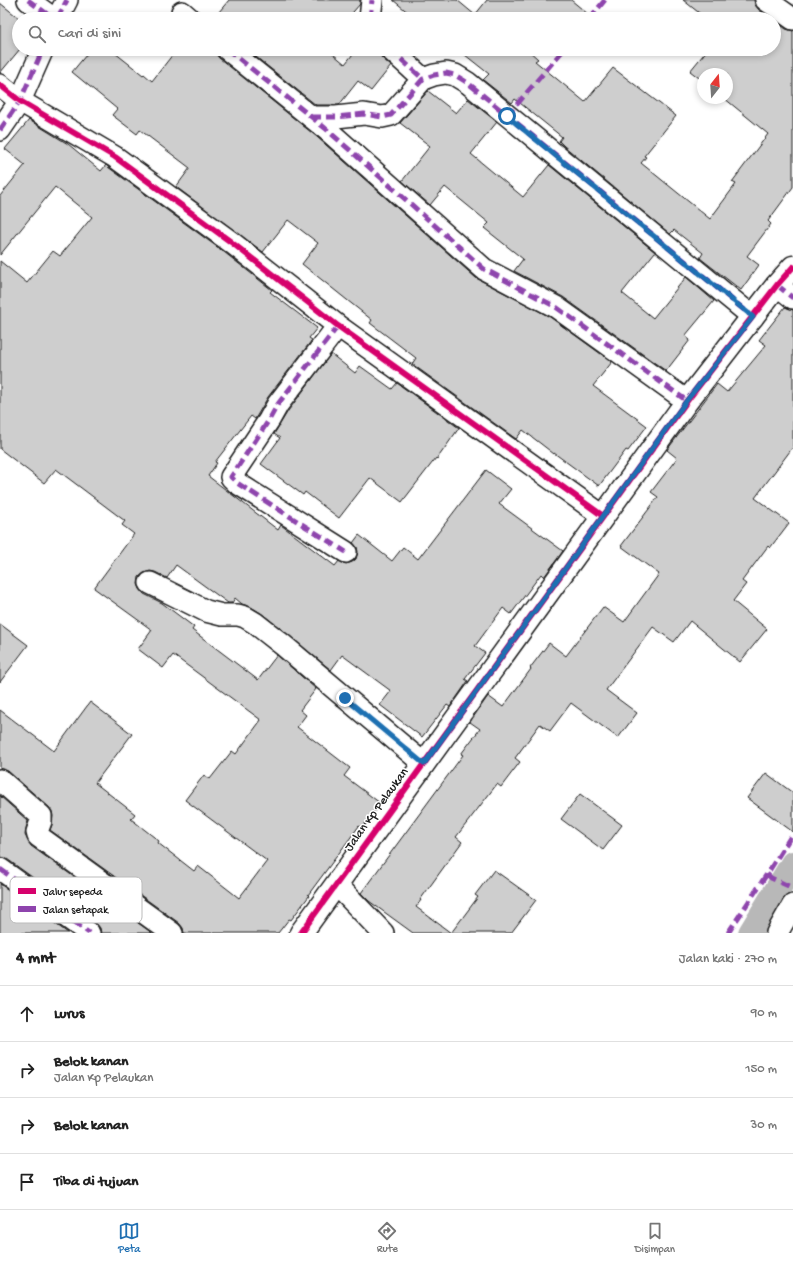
<!DOCTYPE html>
<html lang="id">
<head>
<meta charset="utf-8">
<style>
  :root { --surface:#fff; --page:#f6f6f6; --text:#222; --muted:#767676; --line:#e0e0e0; --accent:#1f6fb2 }
  body { margin:0; font-family:"Gochi Hand",sans-serif; background:var(--page); color:var(--text) }
  .compass { position:absolute; left:697px; top:68px; width:36px; height:36px; border-radius:50%; background:var(--surface); box-shadow:0 2px 6px #0003; rotate:17deg }
  .stop { position:absolute; width:12px; height:12px; margin:-9px; border:3px solid #1f6fb2; border-radius:50%; background:#fff }
  .stop.end { background:#1f6fb2; border-color:#fff; box-shadow:0 1px 4px #0008 }
  .list { margin:0; padding:0; list-style:none }
  h2 { display:flex; justify-content:space-between; align-items:center; height:52px; margin:0; padding:0 16px; font-size:17px }
  h2 small { font-size:13px; font-weight:400; color:var(--muted) }
  .list li { display:grid; grid-template-columns:26px 1fr auto; gap:12px; align-items:center; box-sizing:border-box; height:56px; padding:0 16px; border-top:1px solid var(--line) }
  .list b { display:block; font-size:15px; white-space:nowrap }
  .list p { margin:0; font-size:13px; white-space:nowrap; color:var(--muted) }
  .list em { font-size:13px; font-style:normal; color:var(--muted) }
  .icon { flex:none; width:22px; height:22px; fill:none; stroke:currentColor; stroke-width:2; stroke-linecap:round; stroke-linejoin:round }
  .map { position:relative; flex:none; width:793px; height:933px; overflow:hidden }
  .search { position:absolute; background:var(--surface); box-shadow:0 2px 6px #0003; left:12px; right:12px; top:12px; height:44px; display:flex; align-items:center; gap:10px; box-sizing:border-box; padding:0 14px; border-radius:22px; color:var(--muted); font-size:15px }
  .sheet { height:276px; background:var(--surface) }
  nav { display:flex; justify-content:space-around; align-items:center; box-sizing:border-box; height:56px; border-top:1px solid var(--line); background:var(--surface); font-size:11px; color:var(--muted) }
  nav a { display:grid; justify-items:center; gap:2px }
  nav .on { color:var(--accent) }
  .map>svg:first-child { display:block }
  .lines { fill:none; stroke-linecap:round; stroke-linejoin:round }
  .canal { stroke:#b8b8b8; stroke-width:26 }
  .building { fill:#cecece; stroke:#1c1c1c }
  .minor-casing { stroke:#1c1c1c; stroke-width:24 }
  .tertiary-casing { stroke:#1c1c1c; stroke-width:25 }
  .minor { stroke:#fff; stroke-width:21 }
  .tertiary { stroke:#fff; stroke-width:22 }
  .quiet { stroke:#8e44ad; stroke-width:5; stroke-dasharray:10 5; stroke-linecap:butt }
  .cycleway-casing { stroke:#fff; stroke-width:8 }
  .cycleway { stroke:#d6006c; stroke-width:6 }
  .route { stroke:#1f6fb2; stroke-width:5 }
  .labels { text-anchor:middle; dominant-baseline:central; stroke-width:3; stroke-linejoin:round; paint-order:stroke }
  .street-label { font-size:13px; fill:#1c1c1c; stroke:#fff }
  .key { fill:#fff; stroke:#bbb; stroke-width:1 }
  .key-label { font-size:11px; fill:#1c1c1c }
</style>
</head>
<body>
<div class="map">
<svg width="793" height="933" viewBox="0 0 793 933">
  <rect width="100%" height="100%" fill="#fff"/>
  <filter id="ink" filterUnits="userSpaceOnUse"><feTurbulence type="fractalNoise" baseFrequency=".025" numOctaves="2"/><feDisplacementMap in="SourceGraphic" scale="8" xChannelSelector="R" yChannelSelector="G"/><feConvolveMatrix kernelMatrix="1 2 1 2 8 2 1 2 1" color-interpolation-filters="sRGB"/></filter>
  <g filter="url(#ink)">
    <g class="lines">
      <!-- canal -->
      <path class="canal" d="M751 933 793 864"/>
    </g>
    <!-- building -->
    <path class="building" d="M229 0H360V4L347 19H213Z
      M393 0H457L475 15 487 0H571L594 19H416Z
      M683 0H754L755 5 759 10 772 19H700L703 16Z
      M0 3 20 19H19V49H20L0 73Z
      M774 20 786 29 793 31V187L768 221 771 224 747 256 759 265 741 290 700 258 703 253 674 230 670 234 564 146 559 141 562 137 515 99 512 103 483 80 489 74 460 51 458 52 454 49H527L538 59 535 61 585 102 613 68 676 116 644 156 646 157 641 163 710 219 736 184 732 182 768 134 724 98H727V74H703V81L690 71 708 49H774Z
      M91 49H110L143 75 144 74 152 81 177 49H215L216 54 219 58 317 137 476 278 550 317 612 362 593 386 647 426 628 451 626 450 599 486 554 453V454L523 430 516 439 412 364 416 358 370 323 372 320 302 264 318 243 288 220 263 252 176 187 190 168 140 130 137 134 112 115 117 109 72 72Z
      M246 49H327L345 64 357 49H378L379 53 382 58 391 66 371 91 358 81 339 105H316Z
      M428 91 456 113 468 99 497 122 471 154 523 197 549 165 655 252 622 293 653 318 686 277 714 301 685 336 690 340 666 371 563 297 514 271 523 259 484 228 489 223 445 187 430 205 402 181 430 146 400 123Z
      M29 120 68 144 101 171 106 165 108 167 224 252 272 290 270 292 317 328 309 338 312 340 268 397 255 419 251 416 215 462 217 463 208 476 278 530 281 525 335 566 339 561 346 564 352 562 356 559 358 552 357 547 353 543 359 535 392 561 403 547 418 559 486 470 511 489 499 504 563 551 544 577 541 574 511 614 503 608 475 646 485 653 465 679 468 681 450 707 447 705 422 737 380 705 391 691 342 655 331 670 261 613 251 607 242 604 235 598 232 603H228L176 565 167 578 155 572 150 571 144 573 139 577 138 584 140 589 144 594 162 603 194 627 192 630 258 680 277 655 316 689 300 710 306 715 297 727 350 768 344 776 380 803 362 828 359 826 308 895 309 896 291 920 289 919 278 933H184L183 928 179 923 50 830 52 825 53 816 52 811 49 807 8 771 0 768V710L54 751 90 702 132 734 95 783 135 814 131 819 159 841 158 843 194 871 198 866 239 898 267 861 185 800 204 775 210 779 232 751 236 754 261 720 173 655 163 668 138 649 152 630 94 588 134 534 122 525 125 521 56 469 44 483 0 449V261L27 283 53 251 60 256 92 217 55 187 0 255V196L25 165 5 149Z
      M785 307 793 310V447L755 498 789 523 770 548 768 546 742 581 746 584 733 601 767 629 740 662 690 621 674 642 653 627 606 690 637 713 618 738 571 703 550 731 540 724 515 758 520 762 501 787 497 784 456 837 462 842 420 900H421L416 907 451 933 478 897 475 895 494 870 536 900 511 933H413L369 901 361 893 463 755 461 754 480 729 470 722 488 696 503 707 531 669 530 668 549 643 566 656 603 607 624 622 659 574 621 546 658 497 651 492 677 458 667 450 717 384 727 392 766 345 759 340Z
      M331 354 355 373 360 366 392 389 397 383 459 428 437 459 436 458 402 502 370 478 339 518 305 492 303 495 261 464 280 438 274 434 288 411Z
      M0 624 28 645 0 682Z
      M766 773 793 793V832L747 798Z
      M580 794 622 825 603 850 561 819Z
      M0 796 28 821 26 828 25 835 27 839 31 846 152 933H101L100 928 96 923 7 859 0 857Z
      M0 884 68 933H0Z"/>
    <g class="lines">
      <defs>
        <path id="minor" d="M28 0 54 19
          M766 0 793 19
          M182 12 190 19
          M57 19 67 0
          M370 19 372 0
          M227 49 325 128 484 269 556 307 687 401
          M390 49 423 79
          M0 85 20 101 115 157 231 242 338 326 603 516
          M311 117H336L364 114 382 117 391 115 423 79 434 75 446 73 455 75 468 83 753 317
          M0 130 20 101 43 49
          M777 285 793 298
          M338 326 278 404 269 420 231 477 237 483 346 552
          M150 583 206 611 222 615H238L245 617 255 623 283 645 424 764
          M0 780 41 816V821L37 832 38 836 172 933
          M0 869 89 933
          M337 885 383 933
          M777 933 793 905"/>
        <path id="tertiary" d="M301 933 687 401 777 285 793 267"/>
      </defs>
      <!-- minor casing -->
      <use href="#minor" class="minor-casing"/>
      <!-- tertiary casing -->
      <use href="#tertiary" class="tertiary-casing"/>
      <!-- minor -->
      <use href="#minor" class="minor"/>
      <!-- tertiary -->
      <use href="#tertiary" class="tertiary"/>
      <!-- quiet -->
      <path class="quiet" d="M28 0 54 19
        M182 12 190 19
        M57 19 67 0
        M370 19 372 0
        M589 19 605 0
        M227 49 325 128 484 269 556 307 687 401
        M390 49 423 79
        M507 116 564 49
        M311 117H336L364 114 382 117 391 115 423 79 434 75 446 73 455 75 468 83 753 317
        M0 130 20 101 43 49
        M777 285 793 298
        M338 326 278 404 269 420 231 477 237 483 346 552
        M0 869 89 933
        M767 874 771 878 793 888
        M728 933 767 874 793 833"/>
      <defs>
        <path id="cycleway" d="M0 85 20 101 115 157 231 242 338 326 603 516
          M301 933 687 401 777 285 793 267"/>
      </defs>
      <!-- cycleway casing -->
      <use href="#cycleway" class="cycleway-casing"/>
      <!-- cycleway -->
      <use href="#cycleway" class="cycleway"/>
    </g>
  </g>
  <g class="lines" filter="url(#ink)">
    <!-- route -->
    <path class="route" d="M345 698 424 764 687 400 753 317 507 116"/>
  </g>
  <g class="labels">
    <!-- street labels -->
    <g class="street-label">
      <text transform="translate(377 810) rotate(-54)">Jalan Kp Pelaukan</text>
    </g>
  </g>
  <!-- legend -->
  <rect x="10" y="877" width="132" height="46" rx="6" class="key"/>
  <rect x="18" y="888" width="18" height="6" fill="#d6006c"/>
  <rect x="18" y="906" width="18" height="6" fill="#8e44ad"/>
  <g class="key-label">
    <text x="43" y="895">Jalur sepeda</text>
    <text x="43" y="913">Jalan setapak</text>
  </g>
</svg>
<svg class="compass" viewBox="-18 -18 36 36"><path d="M0-13l5 13h-10z" fill="#e53935"/><path d="M0 13l5-13h-10z" fill="#767676"/></svg>
<div class="stop" style="left:507px;top:116px"></div>
<div class="stop end" style="left:345px;top:698px"></div>
<div class="search"><svg class="icon" aria-label="search" viewBox="0 0 24 24"><circle cx="10" cy="10" r="6"/><path d="M15 15l6 6"/></svg>Cari di sini</div>
</div>
<section class="sheet">
<h2>4 mnt<small>Jalan kaki · 270 m</small></h2>
<ul class="list">
<li><svg class="icon" aria-label="ahead" viewBox="0 0 24 24"><path d="M12 20V5M6 11l6-6 6 6"/></svg><div><b>Lurus</b></div><em>90 m</em></li>
<li><svg class="icon" aria-label="right" viewBox="0 0 24 24"><path d="M7 20v-9h11M14 6l5 5-5 5"/></svg><div><b>Belok kanan</b><p>Jalan Kp Pelaukan</p></div><em>150 m</em></li>
<li><svg class="icon" aria-label="right" viewBox="0 0 24 24"><path d="M7 20v-9h11M14 6l5 5-5 5"/></svg><div><b>Belok kanan</b></div><em>30 m</em></li>
<li><svg class="icon" aria-label="arrive" viewBox="0 0 24 24"><path d="M6 21V4h12l-3 4 3 4H6"/></svg><div><b>Tiba di tujuan</b></div></li>
</ul>
</section>
<nav>
<a class="on"><svg class="icon" aria-label="map" viewBox="0 0 24 24"><path d="M3 6l6-2 6 2 6-2v14l-6 2-6-2-6 2zM9 4v14M15 6v14"/></svg>Peta</a>
<a><svg class="icon" aria-label="directions" viewBox="0 0 24 24"><path d="M12 3l9 9-9 9-9-9zM9 14v-3h6M13 9l2 2-2 2"/></svg>Rute</a>
<a><svg class="icon" aria-label="saved" viewBox="0 0 24 24"><path d="M7 4h10v16l-5-4-5 4z"/></svg>Disimpan</a>
</nav>
</body>
</html>
